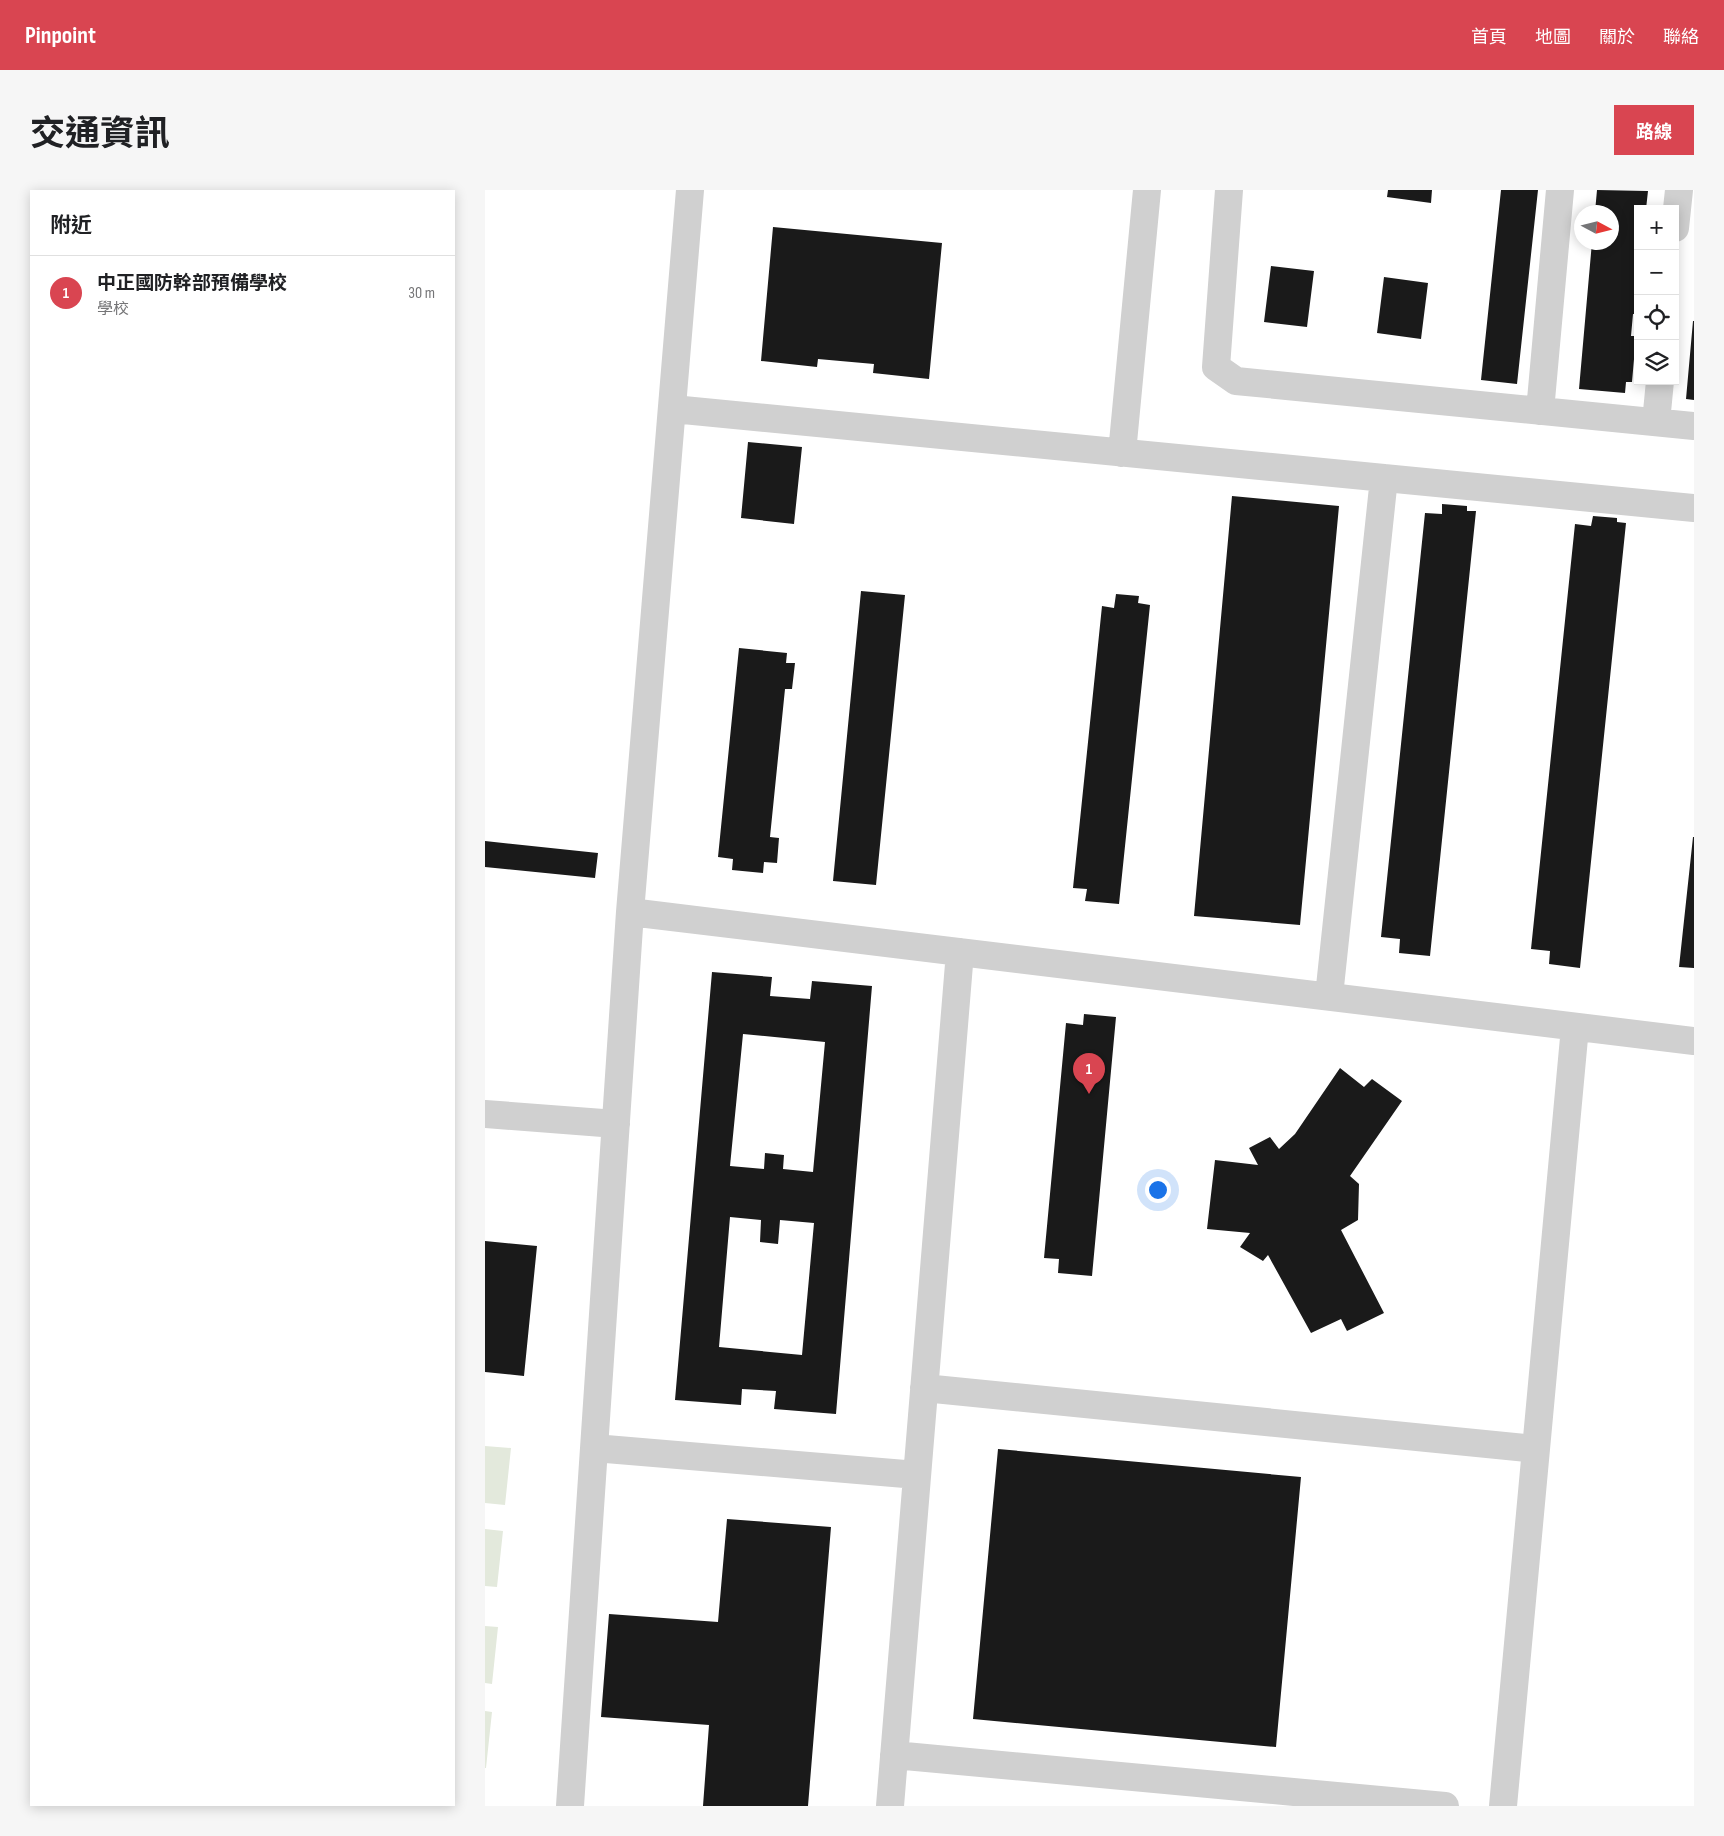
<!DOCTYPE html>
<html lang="zh-TW">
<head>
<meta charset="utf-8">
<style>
  :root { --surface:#fff; --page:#f6f6f6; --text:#202124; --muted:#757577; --line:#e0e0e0; --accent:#d94551 }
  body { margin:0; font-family:"Sofia Sans Condensed","Noto Sans TC",sans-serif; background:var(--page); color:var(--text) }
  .controls { position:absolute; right:15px; top:15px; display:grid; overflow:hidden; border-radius:0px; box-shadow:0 2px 12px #0003 }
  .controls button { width:45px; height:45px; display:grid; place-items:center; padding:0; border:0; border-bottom:1px solid var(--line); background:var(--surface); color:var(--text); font:25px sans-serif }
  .compass { position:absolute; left:1089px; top:15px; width:45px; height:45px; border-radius:50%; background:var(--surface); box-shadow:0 2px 12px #0003; rotate:97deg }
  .you { position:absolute; left:672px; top:999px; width:18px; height:18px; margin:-12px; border:4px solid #fff; border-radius:50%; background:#1a73e8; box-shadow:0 0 0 8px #1a73e833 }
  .badge { display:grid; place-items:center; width:32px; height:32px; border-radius:50%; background:var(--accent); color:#fff; font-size:16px; font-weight:700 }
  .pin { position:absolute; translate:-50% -41px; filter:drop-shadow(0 1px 2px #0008) }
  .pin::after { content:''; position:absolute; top:26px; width:18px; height:15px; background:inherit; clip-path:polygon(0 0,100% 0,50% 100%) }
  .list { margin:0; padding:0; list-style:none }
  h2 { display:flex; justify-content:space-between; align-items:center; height:65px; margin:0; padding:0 20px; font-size:21px }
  h2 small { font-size:16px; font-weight:400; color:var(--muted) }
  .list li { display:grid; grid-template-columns:32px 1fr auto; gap:15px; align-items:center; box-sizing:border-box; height:75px; padding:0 20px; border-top:1px solid var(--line) }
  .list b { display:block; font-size:19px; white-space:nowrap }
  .list p { margin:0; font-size:16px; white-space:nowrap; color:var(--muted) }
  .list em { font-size:16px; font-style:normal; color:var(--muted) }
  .icon { flex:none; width:28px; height:28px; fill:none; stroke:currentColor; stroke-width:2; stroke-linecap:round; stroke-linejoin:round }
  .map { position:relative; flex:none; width:1209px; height:1616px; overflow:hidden; border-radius:0px }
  header { display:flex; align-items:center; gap:30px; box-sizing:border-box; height:70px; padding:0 25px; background:var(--accent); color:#fff }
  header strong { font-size:24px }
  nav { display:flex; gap:28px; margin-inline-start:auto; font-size:18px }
  .intro { display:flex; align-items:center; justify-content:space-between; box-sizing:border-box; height:120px; padding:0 30px }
  h1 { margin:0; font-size:35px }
  .button { padding:12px 22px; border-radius:0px; background:var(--accent); color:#fff; font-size:18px; font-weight:700 }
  main { display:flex; gap:30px; padding:0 30px }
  aside { flex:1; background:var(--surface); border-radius:0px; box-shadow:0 2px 12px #0003 }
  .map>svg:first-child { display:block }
  .green { fill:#e3e9dc }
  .building { fill:#1a1a1a; fill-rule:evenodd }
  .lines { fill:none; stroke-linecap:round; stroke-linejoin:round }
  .minor { stroke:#d0d0d0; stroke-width:28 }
</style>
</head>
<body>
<header>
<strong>Pinpoint</strong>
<nav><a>首頁</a><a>地圖</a><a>關於</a><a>聯絡</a></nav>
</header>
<div class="intro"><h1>交通資訊</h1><a class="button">路線</a></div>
<main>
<aside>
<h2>附近<small></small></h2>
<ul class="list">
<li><span class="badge">1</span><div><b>中正國防幹部預備學校</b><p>學校</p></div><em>30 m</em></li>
</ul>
</aside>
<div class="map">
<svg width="1209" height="1616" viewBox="0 0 1209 1616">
  <rect width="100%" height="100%" fill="#fff"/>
  <!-- green -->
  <path class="green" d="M0 1256 26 1258 20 1315 0 1313Z
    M0 1339 18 1341 12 1397 0 1396Z
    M0 1436 13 1437 7 1494 0 1493Z
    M0 1521 7 1522 1 1578H0Z"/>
  <!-- building -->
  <path class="building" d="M903 0H947L946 13 902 7Z
    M1016 0H1053L1032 194 996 190Z
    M1112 0 1163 1 1161 19H1153L1151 77H1153V113L1152 124H1148L1146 146H1151L1147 192H1141L1140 203 1094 199 1107 52H1126V22H1110Z
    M288 37 457 53 444 189 388 183 389 174 333 169 332 177 276 171Z
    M786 76 829 81 822 137 779 132Z
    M899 87 943 93 936 149 892 143Z
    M1208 131H1209V210L1201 209Z
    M263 252 317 257 309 334 256 328Z
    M747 306 854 316 815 735 709 726Z
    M957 314 982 316V321H991L945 766 914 763 915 749 896 747 940 323 957 324Z
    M1108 326 1132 328V332L1141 333 1095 778 1064 774 1065 761 1046 759 1090 334 1106 336Z
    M376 401 420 405 391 695 348 691Z
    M631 404 654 406 653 413 665 415 634 714 600 711 602 699 588 698 617 416 629 418Z
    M254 458 302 463 301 473H310L307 499H300L285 647 294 648 292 673 279 672 278 683 247 680 248 669 233 667Z
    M1208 647H1209V778L1194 777Z
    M0 651 113 663 110 688 0 677Z
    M227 782 287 787 285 806 325 809 327 791 387 796 351 1224 289 1219 291 1201 257 1199 256 1215 190 1210ZM258 844 340 852 328 982 298 979 299 965 280 963 279 979 245 976ZM245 1027 276 1030 275 1052 293 1054 295 1030 329 1033 317 1165 234 1157Z
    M599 824 631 827 607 1086 573 1083 574 1069 559 1068 581 833 598 835Z
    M855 878 879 897 887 889 917 911 865 986 874 994 873 1030 856 1040 899 1123 862 1141 856 1129 826 1143 783 1065 778 1071 755 1057 765 1043 722 1039 730 970 773 975 764 958 785 947 794 959 810 944Z
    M0 1051 52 1056 39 1186 0 1182Z
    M513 1259 816 1287 791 1557 488 1529Z
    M242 1329 346 1337 323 1616H218L224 1535 116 1527 124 1424 233 1432Z"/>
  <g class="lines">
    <!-- minor -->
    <path class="minor" d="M744 0 731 177 751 191 1209 236
      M1190 38 1194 0
      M188 219 1209 318
      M1055 221 1075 0
      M1171 232 1175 191
      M637 263 662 0
      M145 722 1209 851
      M844 806 899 288
      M0 924 131 934
      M439 1198 1051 1259
      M109 1258 432 1285
      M409 1565 960 1616
      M85 1616 145 722 205 0
      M405 1616 475 762
      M1018 1616 1090 837"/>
  </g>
</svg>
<div class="controls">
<button>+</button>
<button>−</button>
<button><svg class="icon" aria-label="locate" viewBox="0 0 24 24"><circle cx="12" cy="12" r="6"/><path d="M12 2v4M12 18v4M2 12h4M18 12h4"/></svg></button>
<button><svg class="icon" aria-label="layers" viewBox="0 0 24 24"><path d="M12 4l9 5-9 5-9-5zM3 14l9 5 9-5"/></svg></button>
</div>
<svg class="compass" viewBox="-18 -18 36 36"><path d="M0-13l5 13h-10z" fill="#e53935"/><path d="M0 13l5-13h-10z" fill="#757577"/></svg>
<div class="you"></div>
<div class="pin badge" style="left:604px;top:904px">1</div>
</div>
</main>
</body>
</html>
